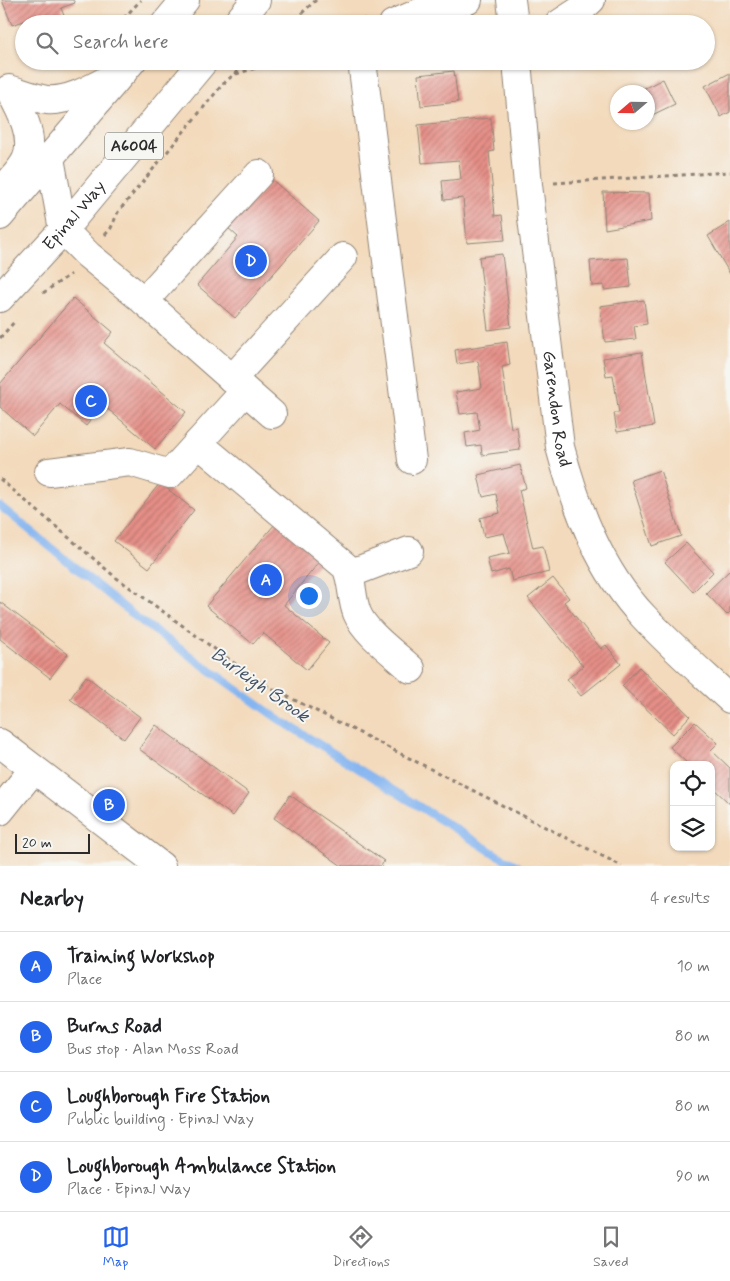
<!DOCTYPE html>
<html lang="en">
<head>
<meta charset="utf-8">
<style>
  :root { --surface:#fff; --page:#f6f6f6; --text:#202124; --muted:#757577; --line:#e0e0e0; --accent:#2563eb }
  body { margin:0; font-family:Mynerve,sans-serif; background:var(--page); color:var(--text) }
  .controls { position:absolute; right:15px; bottom:15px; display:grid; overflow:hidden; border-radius:10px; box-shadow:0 1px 4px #0004 }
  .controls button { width:45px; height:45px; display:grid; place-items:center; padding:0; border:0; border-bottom:1px solid var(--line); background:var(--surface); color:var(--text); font:25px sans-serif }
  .compass { position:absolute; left:610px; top:85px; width:45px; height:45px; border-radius:50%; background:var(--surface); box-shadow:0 1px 4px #0004; rotate:250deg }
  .scale { position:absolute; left:15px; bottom:12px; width:75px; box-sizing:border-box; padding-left:5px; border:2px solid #2b2b2b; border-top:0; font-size:14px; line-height:18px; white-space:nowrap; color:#2b2b2b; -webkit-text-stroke:4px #f6f6f2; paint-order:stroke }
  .you { position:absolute; left:308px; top:595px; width:18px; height:18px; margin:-12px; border:4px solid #fff; border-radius:50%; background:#1a73e8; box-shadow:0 0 0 8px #1a73e833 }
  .badge { display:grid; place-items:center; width:32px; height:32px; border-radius:50%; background:var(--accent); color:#fff; font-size:16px; font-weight:700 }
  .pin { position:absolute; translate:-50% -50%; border:2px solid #fff; box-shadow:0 1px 5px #0006 }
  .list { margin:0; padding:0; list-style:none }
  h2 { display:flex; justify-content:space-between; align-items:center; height:65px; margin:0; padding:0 20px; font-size:21px }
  h2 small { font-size:16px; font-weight:400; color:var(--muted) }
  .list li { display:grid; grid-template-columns:32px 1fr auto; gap:15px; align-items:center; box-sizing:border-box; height:70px; padding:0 20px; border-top:1px solid var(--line) }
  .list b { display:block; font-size:19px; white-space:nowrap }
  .list p { margin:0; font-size:16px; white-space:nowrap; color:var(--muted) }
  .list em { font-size:16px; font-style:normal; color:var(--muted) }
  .icon { flex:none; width:28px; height:28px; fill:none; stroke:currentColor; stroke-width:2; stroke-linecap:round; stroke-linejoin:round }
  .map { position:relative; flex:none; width:730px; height:866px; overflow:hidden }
  .search { position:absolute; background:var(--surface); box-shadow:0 1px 4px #0004; left:15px; right:15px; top:15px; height:55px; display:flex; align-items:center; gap:12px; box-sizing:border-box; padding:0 18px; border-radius:28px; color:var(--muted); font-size:19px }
  .sheet { height:345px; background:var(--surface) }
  nav { display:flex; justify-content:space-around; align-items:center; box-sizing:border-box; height:70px; border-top:1px solid var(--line); background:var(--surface); font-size:14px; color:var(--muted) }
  nav a { display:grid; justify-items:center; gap:2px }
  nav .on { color:var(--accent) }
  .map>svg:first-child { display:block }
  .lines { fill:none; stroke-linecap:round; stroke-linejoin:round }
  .stream { stroke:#85b5f0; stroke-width:8 }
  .building { fill:url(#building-hatch) }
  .minor-casing { stroke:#8f8274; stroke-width:30 }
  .major-casing { stroke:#8f8274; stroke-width:30 }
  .path { stroke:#8f8274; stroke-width:3; stroke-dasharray:4 4; stroke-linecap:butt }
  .minor { stroke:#fff; stroke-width:28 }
  .major { stroke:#fff; stroke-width:28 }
  .labels { text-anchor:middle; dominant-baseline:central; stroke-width:4; stroke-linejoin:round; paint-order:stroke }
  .shield { fill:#f6f6f2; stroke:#686867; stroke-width:1 }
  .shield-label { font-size:16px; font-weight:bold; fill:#2b2b2b }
  .street-label { font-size:18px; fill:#2b2b2b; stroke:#f6f6f2 }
  .water-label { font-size:19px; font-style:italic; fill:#465466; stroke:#f6f6f2 }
</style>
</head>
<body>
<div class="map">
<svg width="730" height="866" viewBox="0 0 730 866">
  <defs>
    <pattern id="building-hatch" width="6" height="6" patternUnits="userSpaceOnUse" patternTransform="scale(1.25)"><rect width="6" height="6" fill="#e58f87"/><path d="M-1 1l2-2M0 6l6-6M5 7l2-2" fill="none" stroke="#ba756f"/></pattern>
  </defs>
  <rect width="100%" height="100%" fill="#f6f6f2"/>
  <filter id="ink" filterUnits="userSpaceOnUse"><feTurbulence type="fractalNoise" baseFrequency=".02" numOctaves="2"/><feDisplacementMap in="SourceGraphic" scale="10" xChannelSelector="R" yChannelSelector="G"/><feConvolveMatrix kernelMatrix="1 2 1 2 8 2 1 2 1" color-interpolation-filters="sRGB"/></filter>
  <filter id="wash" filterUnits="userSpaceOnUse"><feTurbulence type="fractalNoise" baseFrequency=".0096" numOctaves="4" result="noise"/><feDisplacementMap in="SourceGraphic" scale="20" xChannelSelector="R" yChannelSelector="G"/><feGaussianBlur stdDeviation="1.12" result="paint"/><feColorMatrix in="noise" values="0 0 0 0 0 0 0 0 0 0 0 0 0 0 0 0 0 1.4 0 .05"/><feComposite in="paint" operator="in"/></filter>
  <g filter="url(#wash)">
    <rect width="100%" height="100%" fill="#f3dabc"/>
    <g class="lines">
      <!-- stream -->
      <path class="stream" d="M0 506 137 618 277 718 497 855 518 866"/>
    </g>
    <g id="blocks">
      <!-- building -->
      <path class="building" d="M2 0H73L75 3 61 8 66 21 58 24H25L24 21 12 25Z
        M454 71 458 102 421 106 418 75Z
        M730 73V112L721 117 705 86Z
        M663 79 675 104 648 117V92H637Z
        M491 118 494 151 489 152 495 216 502 215 505 240 467 243 463 198 444 200 442 181 461 179 459 160 422 163 418 125Z
        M269 177 319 221 235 318 197 285 238 237 226 226Z
        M603 192 649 193 651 221 605 229Z
        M730 222V274L708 236Z
        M502 254 511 327 488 330 479 257Z
        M628 258 631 287 604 290V285L592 286 590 261Z
        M73 298 113 332 104 343 186 412 155 449 103 405 86 426 60 404 33 436 0 407V384Z
        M644 300 647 324 634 326 636 339 605 342 600 306Z
        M507 342 510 365 502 367 511 428 517 427 520 450 482 455 481 445 467 447 465 433 480 430 477 412 460 414 456 392 482 388 478 361 457 364 455 350Z
        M642 352 654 426 617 432 614 413H619L613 375 606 376 603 358Z
        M520 465 526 488 519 490 533 548 543 546 549 572 512 581 509 569 491 574 487 558 510 553 504 533 484 537 480 518 500 513 496 494 483 497 478 475Z
        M660 470 681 536 652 546 631 480Z
        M160 483 194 510 149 568 114 541Z
        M280 518 325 555 284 605 329 643 307 670 263 633 253 644 206 606Z
        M686 543 713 572 693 592 665 562Z
        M730 570V612L727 615 706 593Z
        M553 578 569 598 564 602 601 649 606 645 621 664 581 696 567 679 583 666 528 598Z
        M0 602 68 654 50 678 0 639Z
        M639 667 690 716 673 734 622 686Z
        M86 676 140 717 124 739 70 699Z
        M695 722 718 743 711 750 730 768V804L711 786V765H689L670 747Z
        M156 725 249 793 233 816 139 749Z
        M290 795 384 861 381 866H342L274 818Z"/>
    </g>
  </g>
  <g filter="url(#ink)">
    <use href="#blocks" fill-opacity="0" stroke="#8f8274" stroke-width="1"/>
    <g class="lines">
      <defs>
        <g id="minor">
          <path d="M511 0 514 24"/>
          <path d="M393 24 435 6 468 0"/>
          <path d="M559 24 579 11 591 0"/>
          <path d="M362 61 412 460"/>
          <path id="s1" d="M517 61 528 185 560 447C576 507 600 571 644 617 671 646 701 672 730 699"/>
          <path d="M50 158 63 230 88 255 144 301 272 414"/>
          <path d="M0 194C7 184 21 171 26 160 36 137 20 109 9 89 22 93 34 98 47 100 73 102 100 83 123 72"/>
          <path d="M144 301 259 174"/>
          <path d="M232 379 343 257"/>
          <path d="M198 443 346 567C353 581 351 598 357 613 365 633 395 654 411 669"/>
          <path d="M49 472 130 462 170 474 245 391"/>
          <path d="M349 574 409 551"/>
          <path d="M0 743 161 866"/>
          <path d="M0 811 33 770"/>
        </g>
        <g id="major">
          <path d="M165 24 185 0"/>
          <path d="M236 24 256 0"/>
          <path d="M0 216 132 61"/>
          <path id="s2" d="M0 298 63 230 204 61"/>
        </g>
      </defs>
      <!-- minor casing -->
      <use href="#minor" class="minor-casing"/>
      <!-- major casing -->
      <use href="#major" class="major-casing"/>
      <!-- path -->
      <path class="path" d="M118 24 141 0
        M290 24 316 0
        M354 24 368 17
        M236 74 278 61
        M554 183 730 172
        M105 235 111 228 118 212 222 85 249 61
        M43 293 71 274
        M0 338 16 320
        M0 479 114 576 263 684 622 866"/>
      <!-- minor -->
      <use href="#minor" class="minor"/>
      <!-- major -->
      <use href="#major" class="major"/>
    </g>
  </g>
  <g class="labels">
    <!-- shield labels -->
    <rect class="shield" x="105" y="132.5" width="58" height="27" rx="4"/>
    <g class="shield-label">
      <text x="134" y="146">A6004</text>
    </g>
    <!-- street labels -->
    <g class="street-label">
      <text stroke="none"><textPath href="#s2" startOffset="111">Epinal Way</textPath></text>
      <text stroke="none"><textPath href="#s1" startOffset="350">Garendon Road</textPath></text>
    </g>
    <!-- water labels -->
    <g class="water-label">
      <text transform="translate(260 685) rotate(35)">Burleigh Brook</text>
    </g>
  </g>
</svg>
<div class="controls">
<button><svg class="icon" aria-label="locate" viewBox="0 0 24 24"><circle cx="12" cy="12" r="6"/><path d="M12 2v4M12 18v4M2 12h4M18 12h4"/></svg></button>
<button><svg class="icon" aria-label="layers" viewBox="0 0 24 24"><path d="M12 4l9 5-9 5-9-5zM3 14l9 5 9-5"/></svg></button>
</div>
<svg class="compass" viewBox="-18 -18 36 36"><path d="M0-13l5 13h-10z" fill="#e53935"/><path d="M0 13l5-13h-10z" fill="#757577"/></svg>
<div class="scale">20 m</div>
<div class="you"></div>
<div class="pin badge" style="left:266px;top:580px">A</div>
<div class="pin badge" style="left:109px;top:805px">B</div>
<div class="pin badge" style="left:91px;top:401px">C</div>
<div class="pin badge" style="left:251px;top:261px">D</div>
<div class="search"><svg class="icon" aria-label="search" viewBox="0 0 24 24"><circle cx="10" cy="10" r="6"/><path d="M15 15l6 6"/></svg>Search here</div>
</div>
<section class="sheet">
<h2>Nearby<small>4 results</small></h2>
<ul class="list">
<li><span class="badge">A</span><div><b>Training Workshop</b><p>Place</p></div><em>10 m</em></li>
<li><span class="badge">B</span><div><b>Burns Road</b><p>Bus stop · Alan Moss Road</p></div><em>80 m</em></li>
<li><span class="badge">C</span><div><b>Loughborough Fire Station</b><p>Public building · Epinal Way</p></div><em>80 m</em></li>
<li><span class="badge">D</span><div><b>Loughborough Ambulance Station</b><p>Place · Epinal Way</p></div><em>90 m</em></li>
</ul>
</section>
<nav>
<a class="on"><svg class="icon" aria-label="map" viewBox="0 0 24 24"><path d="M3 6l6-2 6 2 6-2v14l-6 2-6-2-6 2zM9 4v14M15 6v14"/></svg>Map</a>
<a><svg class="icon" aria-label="directions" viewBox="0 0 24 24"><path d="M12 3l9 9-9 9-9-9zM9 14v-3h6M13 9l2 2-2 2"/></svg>Directions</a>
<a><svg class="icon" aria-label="saved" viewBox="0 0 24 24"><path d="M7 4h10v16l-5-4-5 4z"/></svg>Saved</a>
</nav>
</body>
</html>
